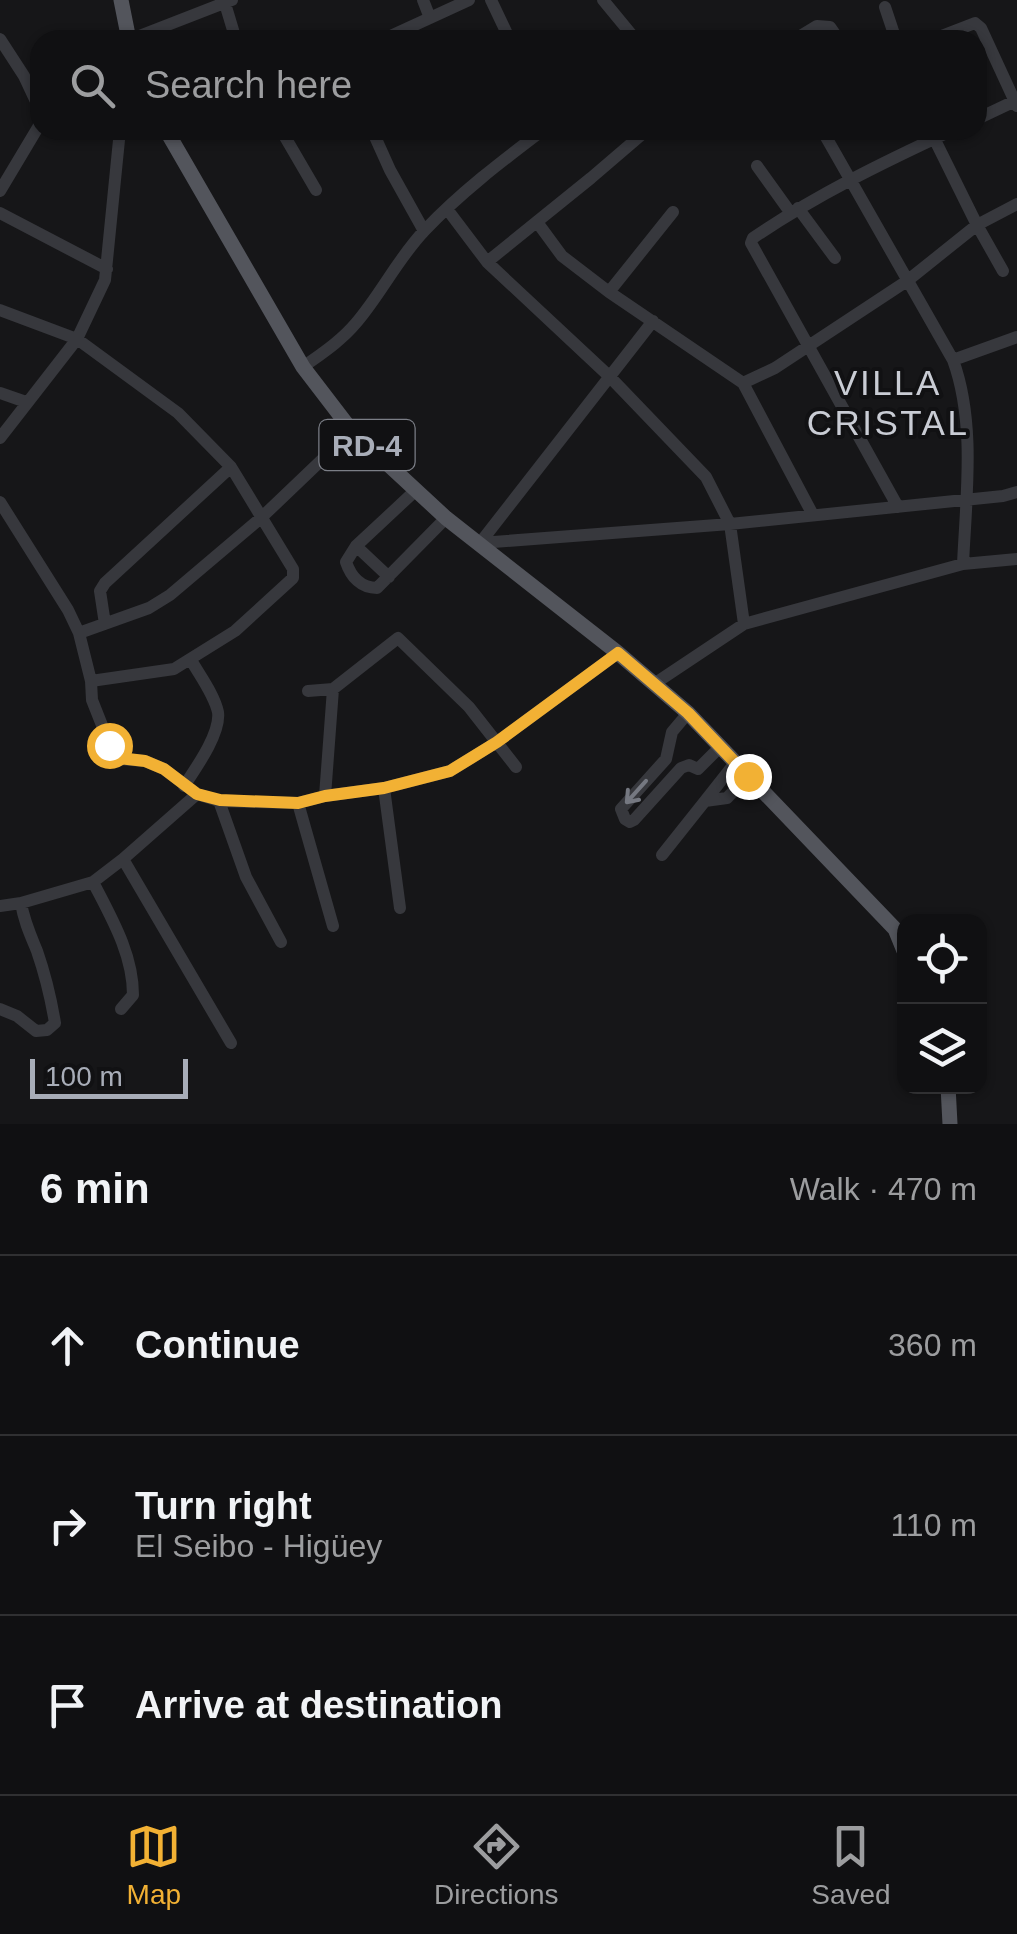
<!DOCTYPE html>
<html lang="en">
<head>
<meta charset="utf-8">
<style>
  :root { --surface:#101012; --page:#1e1e20; --text:#f1f3f6; --muted:#9c9d9f; --line:#303032; --accent:#f2b134 }
  body { margin:0; font-family:Arial,sans-serif; background:var(--page); color:var(--text) }
  .controls { position:absolute; right:30px; bottom:30px; display:grid; overflow:hidden; border-radius:20px; box-shadow:0 2px 8px #0004 }
  .controls button { width:90px; height:90px; display:grid; place-items:center; padding:0; border:0; border-bottom:2px solid var(--line); background:var(--surface); color:var(--text); font:50px sans-serif }
  .scale { position:absolute; left:30px; bottom:25px; width:158px; box-sizing:border-box; padding-left:10px; border:5px solid #a8adb8; border-top:0; font-size:28px; line-height:35px; white-space:nowrap; color:#a8adb8; -webkit-text-stroke:8px #111113; paint-order:stroke }
  .stop { position:absolute; width:30px; height:30px; margin:-22px; border:8px solid #f2b134; border-radius:50%; background:#fff }
  .stop.end { background:#f2b134; border-color:#fff; box-shadow:0 2px 10px #0008 }
  .list { margin:0; padding:0; list-style:none }
  h2 { display:flex; justify-content:space-between; align-items:center; height:130px; margin:0; padding:0 40px; font-size:42px }
  h2 small { font-size:32px; font-weight:400; color:var(--muted) }
  .list li { display:grid; grid-template-columns:65px 1fr auto; gap:30px; align-items:center; box-sizing:border-box; height:180px; padding:0 40px; border-top:2px solid var(--line) }
  .list b { display:block; font-size:38px; white-space:nowrap }
  .list p { margin:0; font-size:32px; white-space:nowrap; color:var(--muted) }
  .list em { font-size:32px; font-style:normal; color:var(--muted) }
  .icon { flex:none; width:55px; height:55px; fill:none; stroke:currentColor; stroke-width:2; stroke-linecap:round; stroke-linejoin:round }
  .map { position:relative; flex:none; width:1017px; height:1124px; overflow:hidden }
  .search { position:absolute; background:var(--surface); box-shadow:0 2px 8px #0004; left:30px; right:30px; top:30px; height:110px; display:flex; align-items:center; gap:25px; box-sizing:border-box; padding:0 35px; border-radius:30px; color:var(--muted); font-size:38px }
  .sheet { height:670px; background:var(--surface) }
  nav { display:flex; justify-content:space-around; align-items:center; box-sizing:border-box; height:140px; border-top:2px solid var(--line); background:var(--surface); font-size:28px; color:var(--muted) }
  nav a { display:grid; justify-items:center; gap:5px }
  nav .on { color:var(--accent) }
  .map>svg:first-child { display:block }
  .lines { fill:none; stroke-linecap:round; stroke-linejoin:round }
  .minor { stroke:#37383d; stroke-width:12 }
  .major { stroke:#53555c; stroke-width:15 }
  .oneway { stroke:#757881 }
  .route { stroke:#f2b134; stroke-width:12 }
  .labels { text-anchor:middle; dominant-baseline:central; stroke-width:8; stroke-linejoin:round; paint-order:stroke }
  .shield { fill:#111113; stroke:#7b7e86; stroke-width:2.5 }
  .shield-label { font-size:30px; font-weight:bold; fill:#a8adb8 }
  .neighbourhood-label { font-size:35px; letter-spacing:2.5px; fill:#c9ccd4; stroke:#111113 }
</style>
</head>
<body>
<div class="map">
<svg width="1017" height="1124" viewBox="0 0 1017 1124">
  <rect width="100%" height="100%" fill="#161618"/>
  <g class="lines">
    <!-- minor -->
    <path class="minor" d="M224 0 236 40
      M423 0 430 18
      M491 0 510 40
      M603 0 636 40
      M885 7 896 40
      M0 39 24 76 40 110
      M129 40 232 0
      M382 40 469 0
      M794 40 817 26 830 27 839 40
      M931 40 975 23 981 28 1017 106
      M977 119 1017 100
      M281 130 316 190
      M372 130 390 170 424 231
      M822 130 953 360C976 423 966 497 963 564
      M930 130 977 225 1003 271
      M757 166 790 212
      M0 191 40 124
      M798 208 835 258
      M447 209 487 262 609 376 706 477 730 524 744 624
      M0 213 107 269
      M537 222 562 256 609 292 743 383 813 515
      M487 262 591 178 647 130
      M609 292 673 212
      M0 310 77 339 178 413 231 467 293 569V578L235 631 174 669 91 681
      M953 360 1017 337
      M303 367C321 354 341 341 356 323 381 294 398 258 425 230 460 193 502 161 543 130
      M743 383 775 368 907 281 977 225 1017 204
      M0 393 26 402
      M0 438 77 339 105 280 120 130
      M415 491 356 546 346 562C351 577 361 588 377 588L446 518
      M0 502 68 610 79 633 91 681 92 700 113 753 119 759 145 761 164 769 197 794 219 801 298 803 325 796 384 788 450 771 497 742 618 653
      M898 507 751 243 753 238C816 195 884 162 953 130
      M480 543 730 524 1003 496 1017 492
      M480 543 653 321
      M356 546 389 577
      M105 624 100 591 105 583 231 467
      M79 633 149 608 170 595 262 517 352 431
      M654 684 744 624 963 564 1017 559
      M308 691 333 689 398 638 469 707 516 767
      M688 713 672 732 666 759 621 809 625 819 630 822 634 820 681 768 689 765 698 769 720 747
      M184 786C196 768 221 733 218 712 214 694 200 676 191 660
      M384 788 400 908
      M325 796 333 689
      M219 801 246 877 281 942
      M705 801 735 763
      M298 803 333 926
      M662 855 705 801 727 798 748 776
      M123 859 231 1043
      M93 882C111 917 133 954 133 995L121 1009
      M0 906 21 903 93 882 123 859 197 794
      M0 1009 17 1016 36 1031 47 1030 55 1023C51 999 45 974 37 951 30 934 24 921 21 903"/>
    <!-- major -->
    <path class="major" d="M121 0 129 40
      M166 130 303 367 352 431 446 518 618 653 688 713 895 929 904 951
      M948 1086 950 1124"/>
  </g>
  <!-- one-way arrows -->
  <defs><path id="oneway-shaft" d="M-6 0H5M1.5-3L5.5 0L1.5 3" fill="none" stroke-width="1.6" stroke-linecap="round" stroke-linejoin="round" transform="scale(2.5)"/></defs>
  <use class="oneway" href="#oneway-shaft" transform="translate(636 792) rotate(132)"/>
  <g class="lines">
    <!-- route -->
    <path class="route" d="M109 745 119 758 145 761 164 769 197 794 220 800 298 803 325 796 384 788 450 771 497 742 618 653 688 713 748 776"/>
  </g>
  <g class="labels">
    <!-- shield labels -->
    <rect class="shield" x="319.5" y="420" width="95" height="50" rx="8"/>
    <g class="shield-label">
      <text x="367" y="445">RD-4</text>
    </g>
    <!-- neighbourhood labels -->
    <g class="neighbourhood-label">
      <text x="888" y="382">VILLA<tspan x="888" dy="40">CRISTAL</tspan></text>
    </g>
  </g>
</svg>
<div class="controls">
<button><svg class="icon" aria-label="locate" viewBox="0 0 24 24"><circle cx="12" cy="12" r="6"/><path d="M12 2v4M12 18v4M2 12h4M18 12h4"/></svg></button>
<button><svg class="icon" aria-label="layers" viewBox="0 0 24 24"><path d="M12 4l9 5-9 5-9-5zM3 14l9 5 9-5"/></svg></button>
</div>
<div class="scale">100 m</div>
<div class="stop" style="left:109px;top:745px"></div>
<div class="stop end" style="left:748px;top:776px"></div>
<div class="search"><svg class="icon" aria-label="search" viewBox="0 0 24 24"><circle cx="10" cy="10" r="6"/><path d="M15 15l6 6"/></svg>Search here</div>
</div>
<section class="sheet">
<h2>6 min<small>Walk · 470 m</small></h2>
<ul class="list">
<li><svg class="icon" aria-label="ahead" viewBox="0 0 24 24"><path d="M12 20V5M6 11l6-6 6 6"/></svg><div><b>Continue</b></div><em>360 m</em></li>
<li><svg class="icon" aria-label="right" viewBox="0 0 24 24"><path d="M7 20v-9h11M14 6l5 5-5 5"/></svg><div><b>Turn right</b><p>El Seibo - Higüey</p></div><em>110 m</em></li>
<li><svg class="icon" aria-label="arrive" viewBox="0 0 24 24"><path d="M6 21V4h12l-3 4 3 4H6"/></svg><div><b>Arrive at destination</b></div></li>
</ul>
</section>
<nav>
<a class="on"><svg class="icon" aria-label="map" viewBox="0 0 24 24"><path d="M3 6l6-2 6 2 6-2v14l-6 2-6-2-6 2zM9 4v14M15 6v14"/></svg>Map</a>
<a><svg class="icon" aria-label="directions" viewBox="0 0 24 24"><path d="M12 3l9 9-9 9-9-9zM9 14v-3h6M13 9l2 2-2 2"/></svg>Directions</a>
<a><svg class="icon" aria-label="saved" viewBox="0 0 24 24"><path d="M7 4h10v16l-5-4-5 4z"/></svg>Saved</a>
</nav>
</body>
</html>
